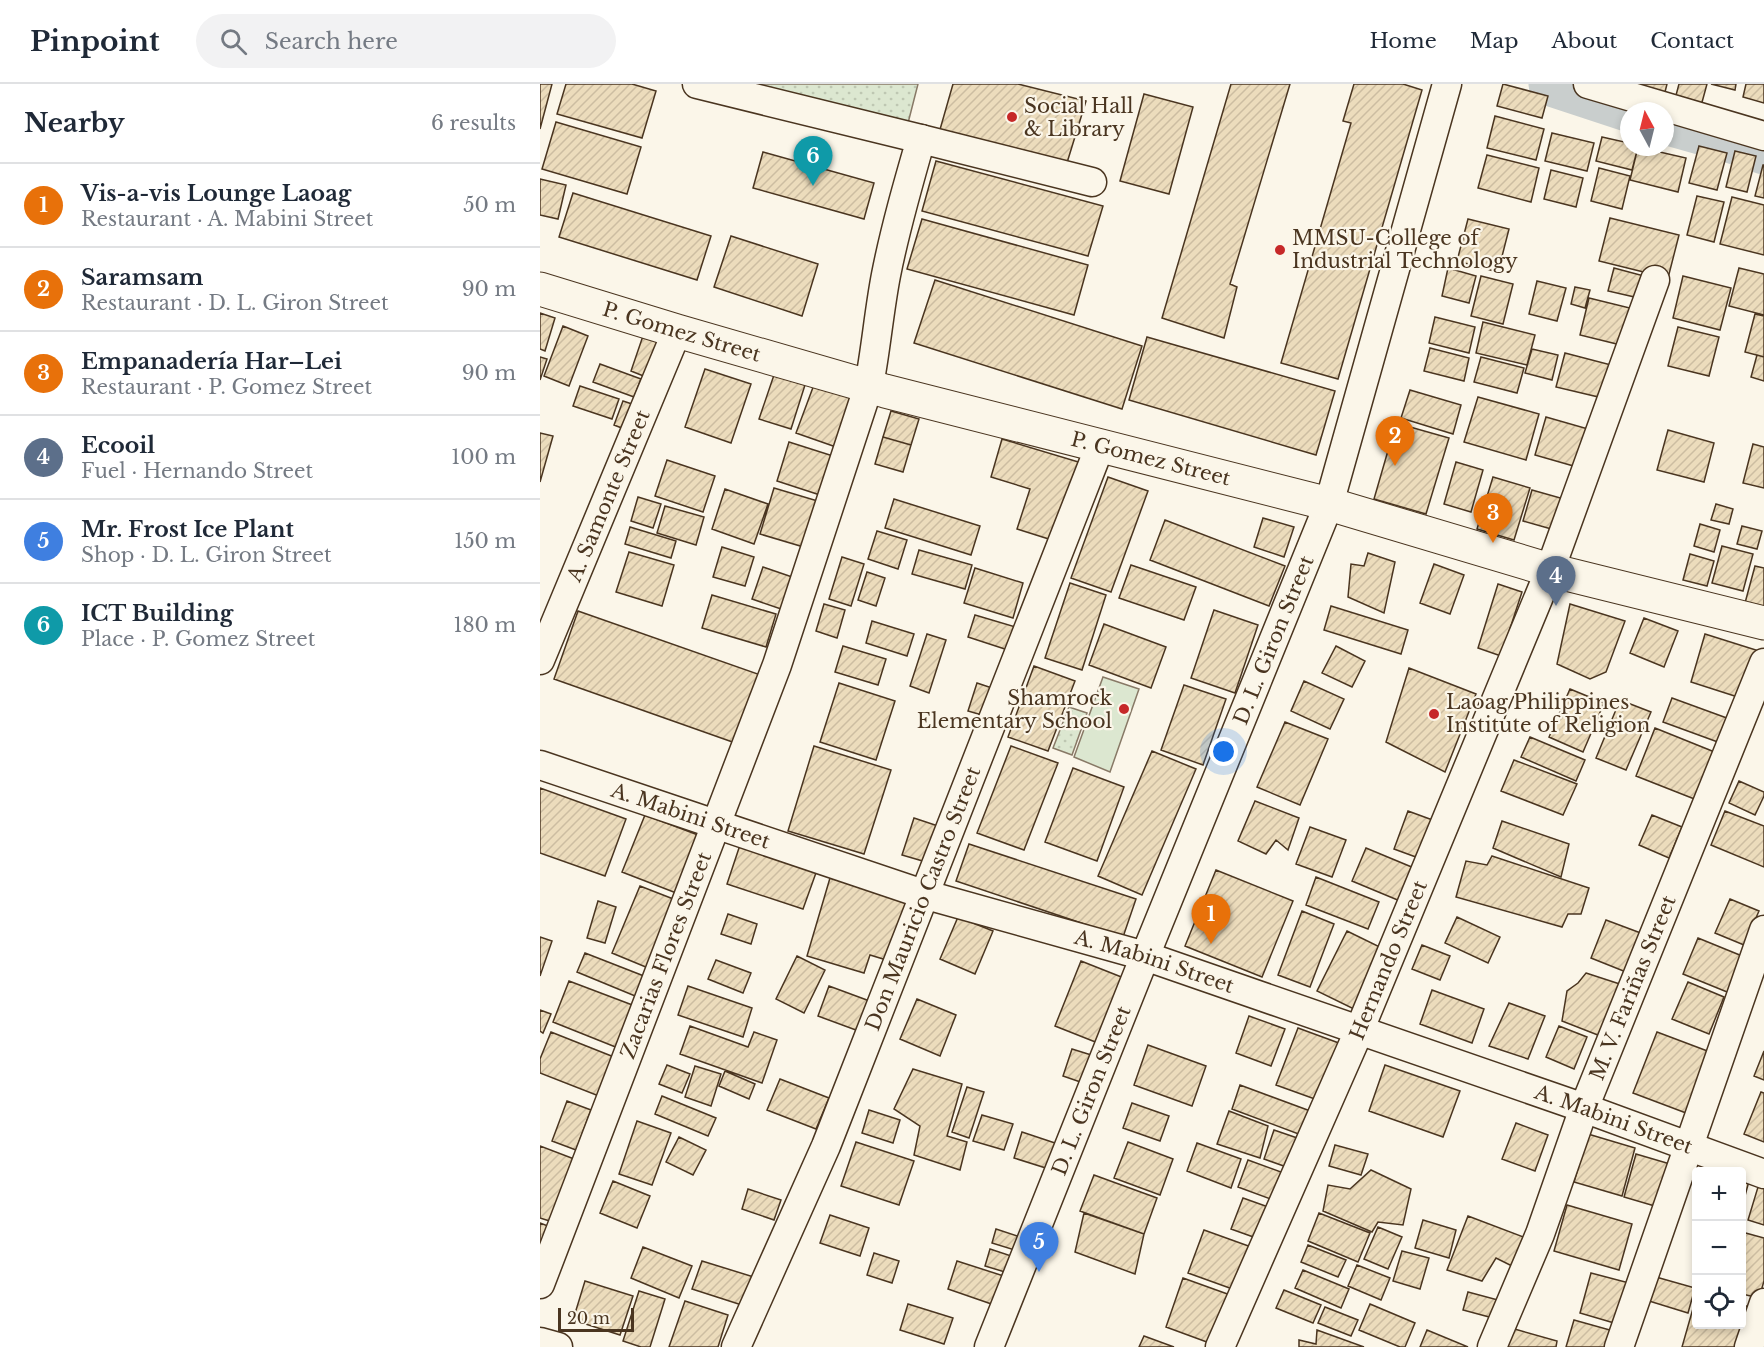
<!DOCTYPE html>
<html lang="en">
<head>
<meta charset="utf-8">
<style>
  :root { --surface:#fff; --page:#f2f2f3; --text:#1f2937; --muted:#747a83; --line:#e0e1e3; --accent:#c62828 }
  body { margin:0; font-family:"Libre Baskerville",serif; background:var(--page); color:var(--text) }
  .controls { position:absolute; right:18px; bottom:18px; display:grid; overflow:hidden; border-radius:6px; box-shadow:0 3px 9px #0003 }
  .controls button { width:54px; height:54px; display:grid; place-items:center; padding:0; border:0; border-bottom:2px solid var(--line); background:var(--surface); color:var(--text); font:30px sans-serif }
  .compass { position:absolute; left:1080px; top:18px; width:54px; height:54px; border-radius:50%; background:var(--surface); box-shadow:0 3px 9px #0003; rotate:353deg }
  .scale { position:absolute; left:18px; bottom:15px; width:76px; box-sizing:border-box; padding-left:6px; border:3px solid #4a3520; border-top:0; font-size:16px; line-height:21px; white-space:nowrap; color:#4a3520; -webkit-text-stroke:4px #fbf6e9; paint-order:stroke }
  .you { position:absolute; left:684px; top:668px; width:21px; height:21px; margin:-15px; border:4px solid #fff; border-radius:50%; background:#1a73e8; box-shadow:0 0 0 9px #1a73e833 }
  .badge { display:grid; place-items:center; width:39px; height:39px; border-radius:50%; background:var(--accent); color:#fff; font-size:20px; font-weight:700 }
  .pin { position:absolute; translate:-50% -50px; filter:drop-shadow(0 2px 3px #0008) }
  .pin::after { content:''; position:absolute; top:32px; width:21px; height:18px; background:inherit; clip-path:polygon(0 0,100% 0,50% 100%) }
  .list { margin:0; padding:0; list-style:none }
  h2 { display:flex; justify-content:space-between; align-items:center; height:78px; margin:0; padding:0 24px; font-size:26px }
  h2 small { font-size:20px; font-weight:400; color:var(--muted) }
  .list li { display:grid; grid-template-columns:39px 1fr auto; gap:18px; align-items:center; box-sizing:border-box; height:84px; padding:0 24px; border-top:2px solid var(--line) }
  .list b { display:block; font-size:22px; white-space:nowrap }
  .list p { margin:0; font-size:20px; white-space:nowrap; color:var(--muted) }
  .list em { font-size:20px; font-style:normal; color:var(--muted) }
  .icon { flex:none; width:33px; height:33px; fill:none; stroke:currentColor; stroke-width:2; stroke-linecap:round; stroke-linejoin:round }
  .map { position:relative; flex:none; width:1224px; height:1263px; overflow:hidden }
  header { display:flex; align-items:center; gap:36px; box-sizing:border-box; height:84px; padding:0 30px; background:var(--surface); border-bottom:2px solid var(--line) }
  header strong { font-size:28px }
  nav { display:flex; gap:33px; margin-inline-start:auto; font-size:21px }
  .search { width:420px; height:54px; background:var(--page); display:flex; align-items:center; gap:15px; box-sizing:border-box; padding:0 21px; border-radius:33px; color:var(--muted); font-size:22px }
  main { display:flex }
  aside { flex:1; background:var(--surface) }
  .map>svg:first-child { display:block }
  .green { fill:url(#green-dots); stroke:#887966; stroke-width:1.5 }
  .pitch { fill:#dce7d0; stroke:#887966; stroke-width:1.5 }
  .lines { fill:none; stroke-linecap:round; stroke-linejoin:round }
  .river { stroke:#c9cecd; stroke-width:45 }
  .building { fill:url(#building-hatch); stroke:#4a3520; stroke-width:1.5 }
  .minor-casing { stroke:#4a3520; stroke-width:31 }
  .major-casing { stroke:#4a3520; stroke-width:35 }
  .minor { stroke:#fbf6e9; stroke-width:28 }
  .major { stroke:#fbf6e9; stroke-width:33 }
  .poi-dot { fill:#c62828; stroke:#fbf6e9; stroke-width:2 }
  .labels { text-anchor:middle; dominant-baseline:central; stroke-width:4.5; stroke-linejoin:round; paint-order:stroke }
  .poi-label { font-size:20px; fill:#4a3520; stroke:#fbf6e9; text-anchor:start }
  .street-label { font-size:20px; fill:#4a3520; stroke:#fbf6e9 }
</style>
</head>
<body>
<header>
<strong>Pinpoint</strong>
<div class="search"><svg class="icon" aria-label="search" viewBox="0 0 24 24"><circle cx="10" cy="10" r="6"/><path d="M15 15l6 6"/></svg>Search here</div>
<nav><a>Home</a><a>Map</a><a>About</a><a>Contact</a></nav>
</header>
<main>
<aside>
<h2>Nearby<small>6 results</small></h2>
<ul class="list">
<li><span class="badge" style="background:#e8710a">1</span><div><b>Vis-a-vis Lounge Laoag</b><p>Restaurant · A. Mabini Street</p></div><em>50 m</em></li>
<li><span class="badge" style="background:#e8710a">2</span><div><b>Saramsam</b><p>Restaurant · D. L. Giron Street</p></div><em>90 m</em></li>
<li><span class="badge" style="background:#e8710a">3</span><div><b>Empanadería Har–Lei</b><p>Restaurant · P. Gomez Street</p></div><em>90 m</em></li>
<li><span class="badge" style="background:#5c6f8a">4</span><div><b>Ecooil</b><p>Fuel · Hernando Street</p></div><em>100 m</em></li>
<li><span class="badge" style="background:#3f7fe0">5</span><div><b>Mr. Frost Ice Plant</b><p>Shop · D. L. Giron Street</p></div><em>150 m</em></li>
<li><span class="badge" style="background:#0f9aa8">6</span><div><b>ICT Building</b><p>Place · P. Gomez Street</p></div><em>180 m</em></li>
</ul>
</aside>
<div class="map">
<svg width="1224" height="1263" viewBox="0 0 1224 1263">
  <defs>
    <pattern id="green-dots" width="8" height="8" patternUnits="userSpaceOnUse" patternTransform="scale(1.5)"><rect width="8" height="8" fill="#dce7d0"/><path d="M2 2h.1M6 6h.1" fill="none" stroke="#bec7b2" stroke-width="1.8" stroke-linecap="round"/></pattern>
    <pattern id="building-hatch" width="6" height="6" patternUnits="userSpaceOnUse" patternTransform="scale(1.5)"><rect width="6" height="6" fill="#ecdcbc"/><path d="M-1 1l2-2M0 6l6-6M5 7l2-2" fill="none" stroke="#ccbda1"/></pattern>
  </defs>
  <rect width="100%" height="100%" fill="#fbf6e9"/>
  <!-- green -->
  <path class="green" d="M198 0H378L367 43Z
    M529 623 547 629 532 671 513 664Z"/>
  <!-- pitch -->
  <path class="pitch" d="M563 593 599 605 570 688 534 673Z"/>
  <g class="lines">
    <!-- river -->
    <path class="river" d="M1011 0 1093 27
      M1125 38 1189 56 1224 68"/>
  </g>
  <!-- building -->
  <path class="building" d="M0 0H12L0 45Z
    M26 0H92L116 7 102 54 17 30Z
    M413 0H478L546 17 526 82 399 49Z
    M691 0H750L690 200 697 203 684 254 622 234Z
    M814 0H863L882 6 798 295 741 279 811 39 803 37Z
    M963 0 1008 12 1002 34 957 22Z
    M1092 0H1127L1124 12Z
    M1139 0H1167L1161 22 1135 15Z
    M1171 0H1196L1195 6Z
    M1206 0H1224V19L1203 13Z
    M604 10 653 23 629 110 580 97Z
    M955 32 1004 45 996 76 947 64Z
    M16 38 101 63 87 110 2 85Z
    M1012 49 1054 59 1047 87 1005 77Z
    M1062 53 1089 59V63H1098L1092 86 1056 77Z
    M1159 62 1187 69 1177 106 1149 99Z
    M1098 63 1146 74 1138 108 1090 96Z
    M1195 67 1216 72 1207 108 1186 103Z
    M223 68 334 99 324 135 213 104Z
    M947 71 999 84 991 118 938 104Z
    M396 77 563 122 548 172 382 127Z
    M1223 81H1224V114L1215 112Z
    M1059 84 1090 92 1082 125 1051 117Z
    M1011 86 1043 94 1036 123 1004 115Z
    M0 95 26 101 18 135 0 131Z
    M33 109 171 152 157 196 19 153Z
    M1157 112 1184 118 1174 158 1147 151Z
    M1192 113 1224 121V171L1180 160Z
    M1070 134 1139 151 1128 194 1059 177Z
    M382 135 548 181 534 231 367 185Z
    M928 135 969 145 958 188 917 177Z
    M191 152 278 180 262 232 174 203Z
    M908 184 936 192 929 219 902 212Z
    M1074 184 1104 192 1099 214 1068 207Z
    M1199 184 1224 190V231L1189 222Z
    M941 192 973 200 963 240 931 232Z
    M1143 192 1191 204 1180 246 1133 234Z
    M395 196 602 262 582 325 374 259Z
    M997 197 1026 204 1017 237 989 230Z
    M1035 203 1050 206 1045 224 1031 220Z
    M1049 214 1098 226 1089 263 1040 251Z
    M0 229 15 234 5 267 0 265Z
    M1215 230 1224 232V273L1205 268Z
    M895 233 935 243 929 269 889 259Z
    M943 238 995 251 987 281 936 269Z
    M23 242 48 252 29 302 4 292Z
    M1138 243 1179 253 1169 292 1128 282Z
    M104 249 125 257 111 295 91 287Z
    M607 253 795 307 776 371 589 316Z
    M890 264 929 274 924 297 884 287Z
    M992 265 1018 271 1012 296 985 289Z
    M1025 269 1075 282 1067 315 1016 303Z
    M1217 271 1224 273V297L1211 293Z
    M0 273 7 275 0 296Z
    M941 273 984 284 977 309 934 298Z
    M60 280 101 295 94 313 53 298Z
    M165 285 211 300 191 359 145 343Z
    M234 291 265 301 251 345 219 335Z
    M275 298 315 313 296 363 256 349Z
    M40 302 79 315 72 335 33 322Z
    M870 306 921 321 913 350 861 334Z
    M938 313 999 330 986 376 924 358Z
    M83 317 101 323 92 348 74 341Z
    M351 327 379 335 371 361 343 353Z
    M1006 333 1055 347 1044 385 995 371Z
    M856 339 909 354 886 430 834 415Z
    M1128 346 1174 359 1164 398 1117 386Z
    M0 349 13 352 0 398Z
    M343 353 371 361 363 388 335 380Z
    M462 355 545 380 512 456 477 445 490 405 451 393Z
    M249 358 293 372 280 411 237 397Z
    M1213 360 1224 363V404L1203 399Z
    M127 376 175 392 163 428 115 412Z
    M916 378 943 386 931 428 904 420Z
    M568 393 608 407 571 508 531 494Z
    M953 393 990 404 974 456 937 445Z
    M234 404 281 418 267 464 220 450Z
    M185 405 228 420 214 460 172 445Z
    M992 406 1031 417 1022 448 983 437Z
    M98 413 121 420 113 444 91 437Z
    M354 415 440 442 431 471 345 444Z
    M1176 420 1193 425 1189 440 1171 436Z
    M125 422 164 433 156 461 117 449Z
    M723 434 754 443 744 473 714 463Z
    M625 436 745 482 729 522 610 476Z
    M1160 440 1180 446 1174 468 1154 462Z
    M1202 442 1222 447 1217 465 1197 460Z
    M90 443 136 457 131 474 85 460Z
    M337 447 367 456 358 485 328 475Z
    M1182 462 1213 470 1203 507 1172 499Z
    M182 463 214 473 205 502 173 493Z
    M379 466 432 481 425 505 372 490Z
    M89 468 134 481 122 522 76 508Z
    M828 469 855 478 844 529 808 513 811 480 824 482Z
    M1150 470 1174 477 1167 502 1143 496Z
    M302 473 324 480 311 522 289 515Z
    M894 480 924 491 910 530 880 519Z
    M591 481 656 503 644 536 579 514Z
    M1215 482 1224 484V524L1205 519Z
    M223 483 258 495 247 527 212 515Z
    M435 484 483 499 473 534 424 519Z
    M327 488 345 494 336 522 318 516Z
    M530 499 566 511 542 586 505 574Z
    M958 500 982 508 961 572 938 564Z
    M172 511 236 530 226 563 162 544Z
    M284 520 305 526 297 554 276 547Z
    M1030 520 1085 537 1066 588 1050 595 1017 580Z
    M791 522 868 546 861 570 784 546Z
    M674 526 718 541 695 609 651 594Z
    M38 527 226 593 201 661 14 595Z
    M435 531 479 544 471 567 428 553Z
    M1104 534 1138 547 1124 583 1090 569Z
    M332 537 374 550 367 572 326 559Z
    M564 540 626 563 611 604 549 581Z
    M387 550 406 556 389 609 370 602Z
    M1165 550 1219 567 1204 615 1151 598Z
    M303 562 346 575 338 601 295 588Z
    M796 562 825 577 812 603 782 589Z
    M494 582 535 597 508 667 468 653Z
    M869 584 936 610 905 688 846 658Z
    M764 597 804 615 790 645 751 627Z
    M299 599 355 617 336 676 280 658Z
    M437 599 458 606 449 633 428 627Z
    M644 601 686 615 663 681 621 666Z
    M1030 605 1064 619 1043 668 1009 653Z
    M1132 614 1195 637 1186 661 1123 638Z
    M1080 616 1111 628 1086 686 1056 674Z
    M745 638 788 655 760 721 717 703Z
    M1115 644 1182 671 1162 718 1096 692Z
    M990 653 1045 676 1036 697 981 673Z
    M274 662 351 686 324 770 248 747Z
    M471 662 518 679 484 766 437 749Z
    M612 667 656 685 602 811 558 792Z
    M974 676 1037 700 1023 731 961 707Z
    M533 684 584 703 557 777 505 758Z
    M1199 697 1224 708V712L1215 731 1189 719Z
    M0 704 86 735 65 792 0 769Z
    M715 717 759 734 748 766 736 756 726 770 698 757Z
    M868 727 898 738 884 776 854 765Z
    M1185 727 1224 742V783L1171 761Z
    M105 731 166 754 144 812 82 788Z
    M1112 731 1142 743 1129 774 1099 761Z
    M374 734 404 744 393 780 362 771Z
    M962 737 1029 760 1021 793 953 764Z
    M770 743 806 756 792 793 756 780Z
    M429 760 596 815 583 853 416 797Z
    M200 761 277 786 263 825 187 800Z
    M826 764 874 784 860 817 812 797Z
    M952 772 1049 804 1041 830H1028L1022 843 916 813 926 777 947 781Z
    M676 786 753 817 722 893 645 862Z
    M776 793 839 818 828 845 766 821Z
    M290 794 371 818 353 878 330 871 324 889 267 872Z
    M100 802 141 818 113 886 72 869Z
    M1190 815 1219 827 1204 861 1175 849Z
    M58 817 76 823 65 859 47 854Z
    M762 827 794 840 770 903 738 891Z
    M188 830 217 840 211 860 181 850Z
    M418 833 453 847 435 890 400 875Z
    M917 833 960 853 948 879 905 859Z
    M1066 836 1106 851 1091 890 1051 874Z
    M807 847 848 867 818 927 777 907Z
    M0 853 12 857 0 892Z
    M1158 854 1207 874 1192 910 1143 890Z
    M882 861 910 872 900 896 872 885Z
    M45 869 109 894 100 914 37 888Z
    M257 872 285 886 264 929 236 915Z
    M176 876 211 889 203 909 168 895Z
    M541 877 594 898 568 963 515 942Z
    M1046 889 1092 904 1068 955 1022 937 1027 907 1038 899Z
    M29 897 95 922 78 964 13 938Z
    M1148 898 1184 913 1169 950 1132 935Z
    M148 902 212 924 203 953 138 931Z
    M289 902 335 919 324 949 278 932Z
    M892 906 944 925 932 959 880 940Z
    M377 915 416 931 400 972 360 955Z
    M969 919 1005 932 988 975 949 962Z
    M0 926 11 930 3 949 0 947Z
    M709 932 745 945 731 982 696 969Z
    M150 942 208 963 214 948 237 956 222 999 140 970Z
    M1019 942 1047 953 1034 985 1006 973Z
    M758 944 807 962 786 1019 736 1001Z
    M11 948 79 975 64 1014 0 989V975Z
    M1117 948 1178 971 1154 1032 1093 1009Z
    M608 961 666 982 652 1022 594 1001Z
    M532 965 561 974 552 1002 523 992Z
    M1224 967V996L1214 992Z
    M127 981 150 990 142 1009 119 1000Z
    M845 981 920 1007 903 1053 829 1027Z
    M155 982 181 990 171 1022 145 1013Z
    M373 985 422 1000 407 1052 427 1058 420 1086 374 1071 380 1042 354 1025Z
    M185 987 215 1000 209 1015 179 1002Z
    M240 995 289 1014 276 1045 227 1026Z
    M700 1001 773 1028 764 1052 692 1025Z
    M427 1003 444 1008 429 1054 412 1048Z
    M1221 1008 1224 1009V1058L1204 1050Z
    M122 1012 176 1034 168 1052 115 1030Z
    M27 1017 51 1026 36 1066 12 1057Z
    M592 1019 629 1032 620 1057 583 1044Z
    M329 1026 360 1036 353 1059 322 1049Z
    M689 1027 728 1042 720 1074 677 1060Z
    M442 1031 473 1040 464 1066 433 1057Z
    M97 1037 131 1049 112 1101 79 1090Z
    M976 1039 1008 1051 995 1087 962 1075Z
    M734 1046 766 1057 755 1086 724 1075Z
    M482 1048 518 1060 509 1085 474 1074Z
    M1048 1050 1095 1064 1082 1112 1034 1098Z
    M139 1053 166 1066 153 1091 126 1078Z
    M316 1058 374 1077 359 1121 301 1102Z
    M588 1058 633 1075 620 1111 574 1094Z
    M657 1059 701 1075 691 1104 647 1087Z
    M795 1061 828 1070 821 1091 789 1082Z
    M0 1062 42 1078 19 1140 0 1134Z
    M1096 1070 1137 1082 1125 1125 1084 1113Z
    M708 1076 749 1091 739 1118 698 1103Z
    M831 1086 871 1105 863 1141 838 1138 832 1148 783 1127 788 1101 810 1105Z
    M554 1091 617 1114 604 1150 540 1127Z
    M1202 1095 1209 1097 1202 1123Z
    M73 1097 110 1112 97 1144 60 1129Z
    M1218 1103 1224 1104V1141L1208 1136Z
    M208 1105 241 1116 234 1136 202 1125Z
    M703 1114 731 1124 719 1155 691 1145Z
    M1027 1121 1092 1140 1079 1186 1014 1167Z
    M544 1129 604 1150 595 1190 535 1168Z
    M779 1129 830 1149 818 1178 768 1157Z
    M290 1131 329 1144 320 1172 280 1159Z
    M928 1132 994 1157 972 1182 956 1174 942 1197 907 1186Z
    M883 1136 916 1146 909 1174 875 1164Z
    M0 1139 18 1146 0 1194Z
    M838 1143 862 1153 848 1185 824 1175Z
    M456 1145 486 1155 481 1168 452 1159Z
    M664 1146 714 1164 698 1207 648 1189Z
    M1202 1148 1224 1154V1197L1219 1214 1202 1210Z
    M768 1161 806 1176 798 1193 761 1178Z
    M103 1163 152 1182 139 1214 91 1194Z
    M450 1165 480 1175 475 1191 445 1182Z
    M862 1167 889 1174 880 1205 853 1197Z
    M334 1169 359 1177 352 1199 327 1191Z
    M162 1177 217 1194 208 1223 152 1205Z
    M417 1177 473 1195 463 1224 408 1205Z
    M817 1181 850 1194 841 1216 808 1202Z
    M763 1186 809 1205 801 1224 755 1204Z
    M1051 1189 1093 1200 1081 1241 1040 1229Z
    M1116 1193 1155 1204 1148 1229 1109 1217Z
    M643 1194 693 1212 675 1261 626 1243Z
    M45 1197 93 1212 80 1251 33 1236Z
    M744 1206 781 1221 773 1239 736 1224Z
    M99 1207 125 1215 110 1263H101L83 1257Z
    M928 1208 958 1216 953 1234 923 1226Z
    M1156 1214V1240H1202V1221L1214 1224 1203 1263H1142Z
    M145 1217 188 1231 178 1263H129Z
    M368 1220 413 1234 404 1260 360 1246Z
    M830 1220 875 1239 865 1263H860L819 1246Z
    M785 1223 818 1236 811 1252 778 1239Z
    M1034 1236 1077 1248 1072 1263H1026Z
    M971 1244 1017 1257 1016 1263H966Z
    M777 1246 824 1263H759V1256L776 1260Z
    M887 1246 928 1263H880Z
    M604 1252 634 1263H599Z"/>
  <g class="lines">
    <defs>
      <g id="minor">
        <path d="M1048 0 1224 52"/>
        <path d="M381 55 552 98"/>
        <path id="s1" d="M0 576 137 247"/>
        <path id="s2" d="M0 681 383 810 605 872 1044 1024 1224 1090"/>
        <path id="s3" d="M0 1200 237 581 329 301C336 265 339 227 346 191 355 145 368 100 381 55L157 0"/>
        <path d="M0 1258 18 1263"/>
        <path id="s4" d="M196 1263 286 1062 560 362"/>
        <path id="s5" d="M449 1263 605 872 789 420 907 0"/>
        <path id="s6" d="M680 1263 819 947 1010 486 1115 196"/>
        <path id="s7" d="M952 1263 1000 1150 1044 1024 1224 579"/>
        <path d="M1079 1263 1224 846"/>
        <path d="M1209 1263 1224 1219"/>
      </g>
      <g id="major">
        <path id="s8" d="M0 205 137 247 345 307 789 420 1010 486 1224 539"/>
      </g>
    </defs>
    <!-- minor casing -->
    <use href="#minor" class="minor-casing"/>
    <!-- major casing -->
    <use href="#major" class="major-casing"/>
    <!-- minor -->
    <use href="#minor" class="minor"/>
    <!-- major -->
    <use href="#major" class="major"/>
  </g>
  <!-- markers -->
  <g class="poi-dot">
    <circle cx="472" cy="33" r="6"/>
    <circle cx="740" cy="166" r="6"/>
    <circle cx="584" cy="625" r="6"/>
    <circle cx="894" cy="630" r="6"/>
  </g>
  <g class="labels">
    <!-- poi labels -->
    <g class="poi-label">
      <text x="484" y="22">Social Hall<tspan x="484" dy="23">&amp; Library</tspan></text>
      <text x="752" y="154">MMSU-College of<tspan x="752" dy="23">Industrial Technology</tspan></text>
      <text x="572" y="614" text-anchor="end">Shamrock<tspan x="572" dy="23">Elementary School</tspan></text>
      <text x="906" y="618">Laoag Philippines<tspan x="906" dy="23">Institute of Religion</tspan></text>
    </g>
    <!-- street labels -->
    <g class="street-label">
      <text stroke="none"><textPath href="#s8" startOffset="148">P. Gomez Street</textPath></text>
      <text stroke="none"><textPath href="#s8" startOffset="634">P. Gomez Street</textPath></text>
      <text stroke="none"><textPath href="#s1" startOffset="178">A. Samonte Street</textPath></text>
      <text stroke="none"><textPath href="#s5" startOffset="762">D. L. Giron Street</textPath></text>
      <text stroke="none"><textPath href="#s2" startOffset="159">A. Mabini Street</textPath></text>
      <text stroke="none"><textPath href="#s4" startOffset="486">Don Mauricio Castro Street</textPath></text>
      <text stroke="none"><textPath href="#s3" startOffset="352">Zacarias Flores Street</textPath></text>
      <text stroke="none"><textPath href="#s6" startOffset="422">Hernando Street</textPath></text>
      <text stroke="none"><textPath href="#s2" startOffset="645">A. Mabini Street</textPath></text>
      <text stroke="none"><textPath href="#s7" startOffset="386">M. V. Fariñas Street</textPath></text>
      <text stroke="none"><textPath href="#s5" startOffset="276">D. L. Giron Street</textPath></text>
      <text stroke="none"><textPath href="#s2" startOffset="1131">A. Mabini Street</textPath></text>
    </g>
  </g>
</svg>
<div class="controls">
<button>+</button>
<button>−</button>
<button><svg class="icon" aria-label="locate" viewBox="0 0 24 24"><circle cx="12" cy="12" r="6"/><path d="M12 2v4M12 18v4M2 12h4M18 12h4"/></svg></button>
</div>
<svg class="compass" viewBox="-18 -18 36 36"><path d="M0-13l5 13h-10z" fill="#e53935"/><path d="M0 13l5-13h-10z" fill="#747a83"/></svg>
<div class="scale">20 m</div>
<div class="you"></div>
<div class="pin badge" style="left:671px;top:860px;background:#e8710a">1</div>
<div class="pin badge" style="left:855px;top:382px;background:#e8710a">2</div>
<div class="pin badge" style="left:953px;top:459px;background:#e8710a">3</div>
<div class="pin badge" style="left:1016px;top:522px;background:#5c6f8a">4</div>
<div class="pin badge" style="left:499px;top:1188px;background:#3f7fe0">5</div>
<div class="pin badge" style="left:273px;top:102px;background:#0f9aa8">6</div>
</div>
</main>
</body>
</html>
